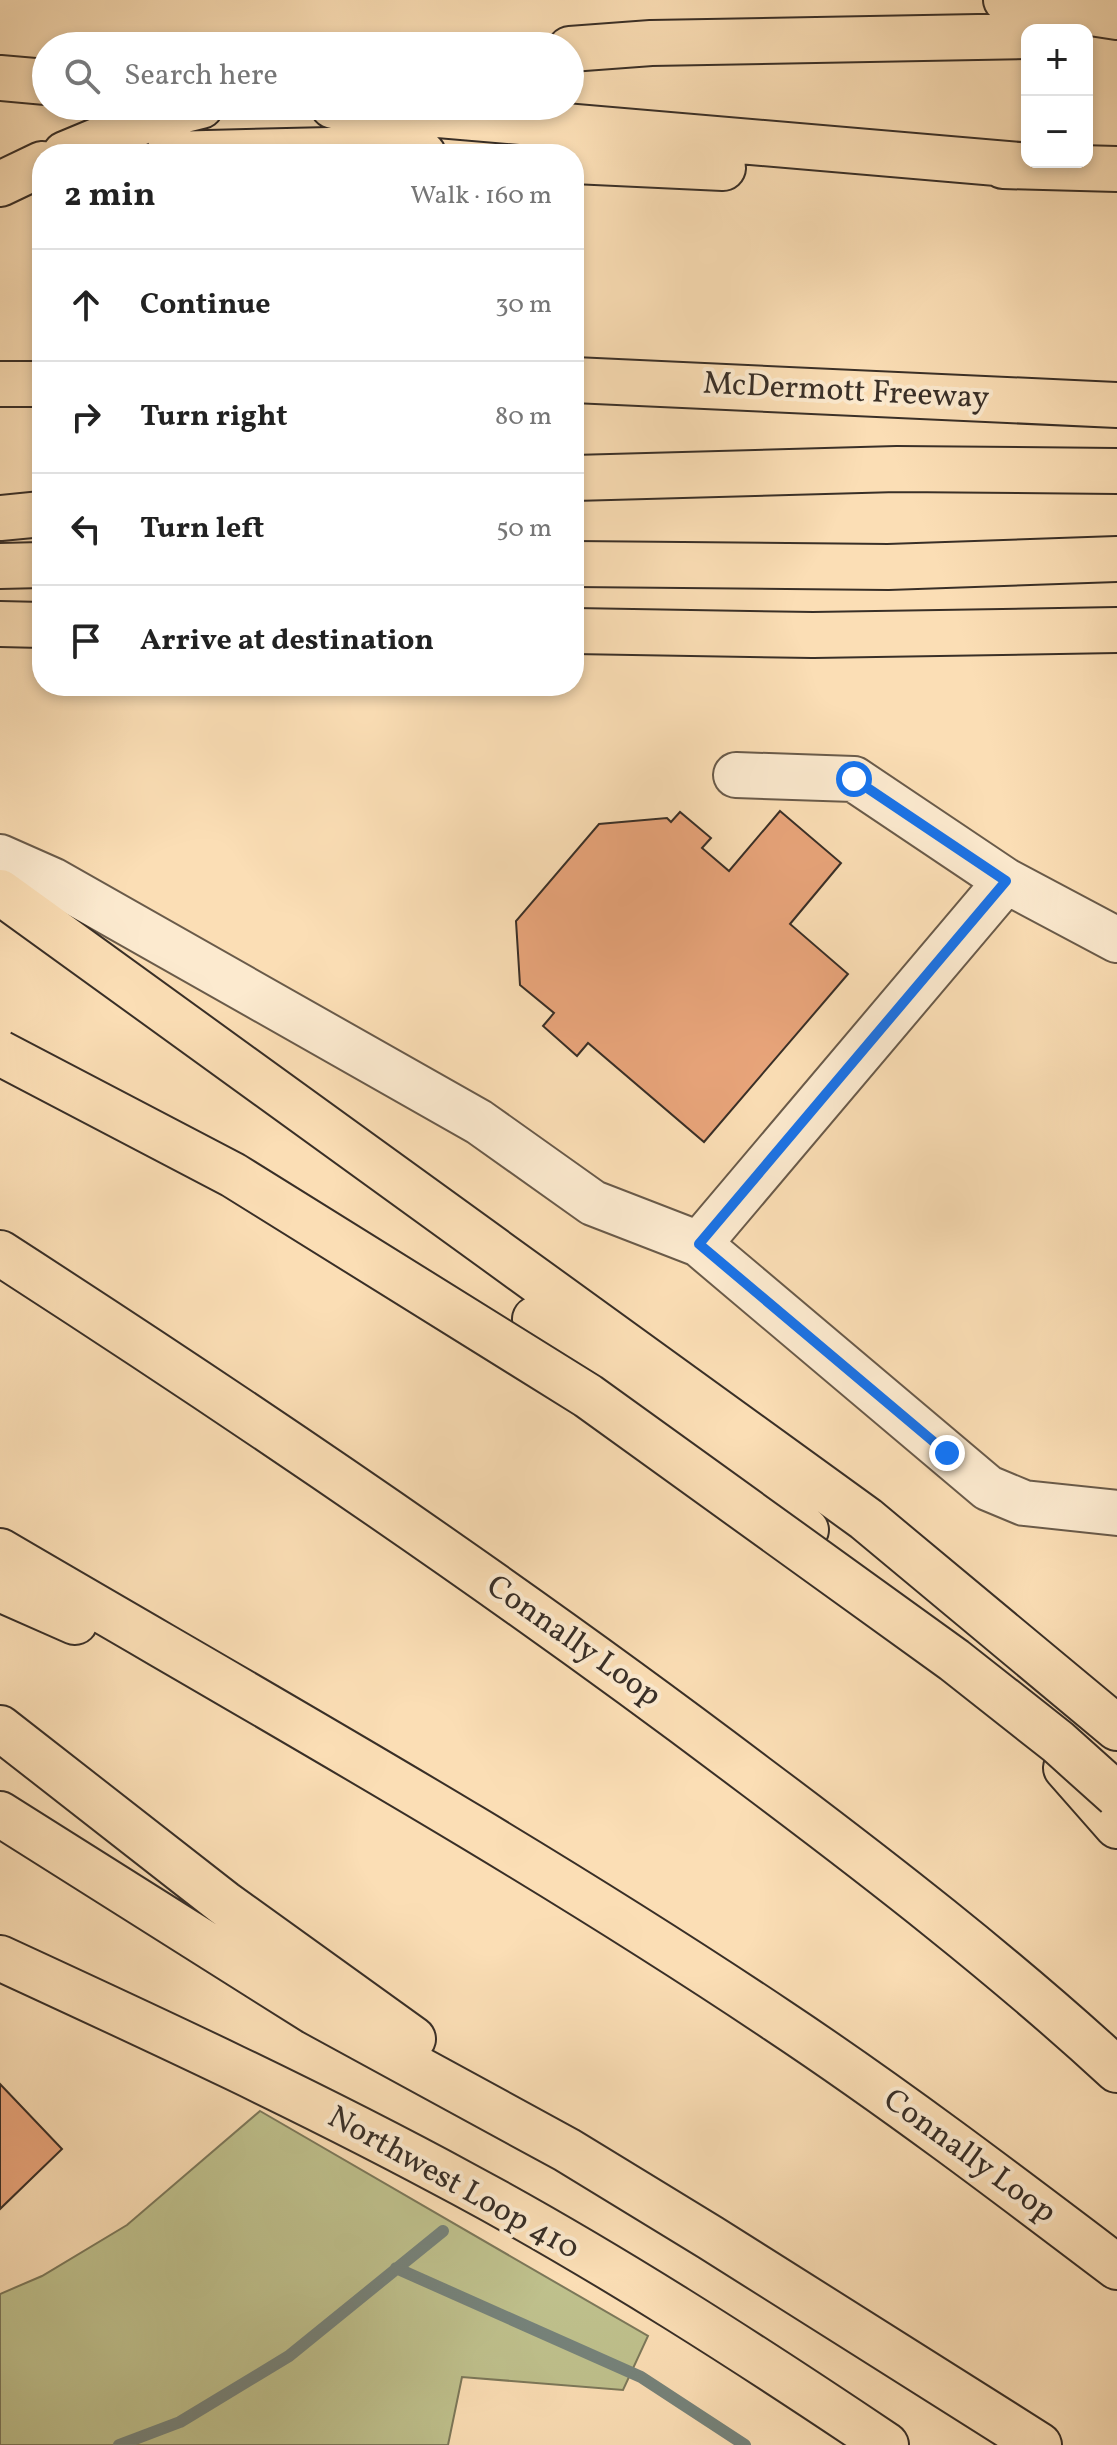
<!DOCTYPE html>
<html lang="en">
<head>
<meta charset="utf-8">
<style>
  :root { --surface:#fff; --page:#f6f6f6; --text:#222; --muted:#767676; --line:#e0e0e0 }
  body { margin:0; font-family:Vollkorn,serif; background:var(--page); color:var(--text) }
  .controls { position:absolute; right:24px; top:24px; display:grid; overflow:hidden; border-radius:16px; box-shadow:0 4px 12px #0003 }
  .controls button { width:72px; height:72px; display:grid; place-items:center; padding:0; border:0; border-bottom:2px solid var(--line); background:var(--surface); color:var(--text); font:40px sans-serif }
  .stop { position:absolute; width:24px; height:24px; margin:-18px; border:6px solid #1a73e8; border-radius:50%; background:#fff }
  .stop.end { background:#1a73e8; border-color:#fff; box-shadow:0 2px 8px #0008 }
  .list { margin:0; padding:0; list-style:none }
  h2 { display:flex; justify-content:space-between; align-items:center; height:104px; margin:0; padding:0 32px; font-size:34px }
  h2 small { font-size:26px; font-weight:400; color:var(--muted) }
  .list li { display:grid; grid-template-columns:52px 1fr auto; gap:24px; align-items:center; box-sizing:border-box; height:112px; padding:0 32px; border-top:2px solid var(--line) }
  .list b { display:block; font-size:30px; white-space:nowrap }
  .list em { font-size:26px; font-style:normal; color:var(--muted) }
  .icon { flex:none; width:44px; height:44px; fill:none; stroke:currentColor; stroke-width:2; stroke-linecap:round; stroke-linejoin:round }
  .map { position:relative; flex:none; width:1117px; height:2445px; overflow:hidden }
  .search { position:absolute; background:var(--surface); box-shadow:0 4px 12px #0003; left:32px; top:32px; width:552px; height:88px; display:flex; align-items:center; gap:20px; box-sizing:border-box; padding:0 28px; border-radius:44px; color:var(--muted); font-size:30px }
  .panel { position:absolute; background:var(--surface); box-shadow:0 4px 12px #0003; left:32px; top:144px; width:552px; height:552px; border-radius:32px }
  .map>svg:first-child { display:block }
  .green { fill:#bfc18d; stroke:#7c785a; stroke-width:2 }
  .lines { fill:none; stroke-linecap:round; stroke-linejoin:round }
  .stream { stroke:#76837b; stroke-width:12 }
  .building { fill:#e9a57b; stroke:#392f27; stroke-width:2 }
  .minor-casing { stroke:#6a5b4a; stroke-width:48 }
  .major-casing { stroke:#392f27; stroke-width:48 }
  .highway-casing { stroke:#392f27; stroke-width:48 }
  .minor { stroke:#fceacf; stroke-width:44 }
  .major { stroke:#fbdeb5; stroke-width:44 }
  .highway { stroke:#fbdeb5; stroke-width:44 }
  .highway-bridge-casing { stroke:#392f27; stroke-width:48; stroke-linecap:butt }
  .highway-bridge { stroke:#fbdeb5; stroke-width:44 }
  .route { stroke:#1a73e8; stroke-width:10 }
  .labels { text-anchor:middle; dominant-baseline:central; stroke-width:8; stroke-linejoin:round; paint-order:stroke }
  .street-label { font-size:32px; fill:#392f27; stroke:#fceacf }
</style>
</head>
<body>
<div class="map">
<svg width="1117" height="2445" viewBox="0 0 1117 2445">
  <rect width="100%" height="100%" fill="#fbdeb5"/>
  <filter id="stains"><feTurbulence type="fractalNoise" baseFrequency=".0025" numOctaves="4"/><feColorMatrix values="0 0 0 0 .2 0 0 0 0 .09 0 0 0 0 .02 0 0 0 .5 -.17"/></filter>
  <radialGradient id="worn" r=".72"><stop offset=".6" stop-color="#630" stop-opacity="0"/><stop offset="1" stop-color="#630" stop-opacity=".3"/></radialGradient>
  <!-- green -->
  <path class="green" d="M260 2111 648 2336 623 2390 462 2377 448 2445H0V2294L42 2276 127 2225Z"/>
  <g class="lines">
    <!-- stream -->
    <path class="stream" d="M396 2268 641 2377 745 2445
      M119 2445 180 2422 289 2356 443 2231"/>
  </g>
  <!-- building -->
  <path class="building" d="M780 811 841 863 790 924 848 974 704 1142 588 1043 577 1056 543 1026 554 1013 520 985 516 921 599 824 667 818 671 822 680 812 711 838 702 848 729 871Z
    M0 2084 62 2149 0 2209Z"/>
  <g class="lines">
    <defs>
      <path id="minor" d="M736 775 854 779 1006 881 1117 940
        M0 857 52 880 479 1122 593 1203 699 1244 988 1488 1024 1503 1117 1513
        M699 1244 1006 881"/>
      <path id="major" d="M0 1958C156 2030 312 2102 463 2184 608 2262 749 2353 886 2445"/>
      <path id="highway" d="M1006 0 1117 17
        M570 49 651 43 1027 36
        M0 78 46 82
        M333 106 1031 166
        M65 154 149 119 201 106
        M168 154 330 150 423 154
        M574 161 723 168
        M1003 166 1117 169
        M0 184 42 164
        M574 380 1117 405
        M0 384H42
        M574 478 897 469 1117 471
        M0 518 42 514
        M574 564 888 567 1117 559
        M0 566 42 565
        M0 624 42 625
        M574 631 813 635 1117 630
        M0 892 866 1519 1117 1728
        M0 1253C257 1419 511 1591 755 1776 879 1869 1003 1965 1117 2070
        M535 1319 681 1428 806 1530
        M0 1551C261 1704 526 1852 777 2020 893 2097 1005 2182 1117 2267
        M0 1589 75 1622
        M0 1728 224 1903 413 2039
        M1066 1768 1117 1826
        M0 1814 314 2012 567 2150 711 2238 1039 2445"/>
    </defs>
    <!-- minor casing -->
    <use href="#minor" class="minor-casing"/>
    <!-- major casing -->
    <use href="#major" class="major-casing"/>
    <!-- highway casing -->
    <use href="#highway" class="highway-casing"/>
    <!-- minor -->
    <use href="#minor" class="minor"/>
    <!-- major -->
    <use href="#major" class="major"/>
    <!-- highway -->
    <use href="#highway" class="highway"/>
    <defs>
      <path id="highway-bridge" d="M0 1053 233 1175 588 1396 954 1660 1058 1742 1117 1795"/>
    </defs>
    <!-- highway-bridge casing -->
    <use href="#highway-bridge" class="highway-bridge-casing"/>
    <!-- highway-bridge -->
    <use href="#highway-bridge" class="highway-bridge"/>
  </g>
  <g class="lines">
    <!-- route -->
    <path class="route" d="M854 779 1006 881 699 1244 947 1453"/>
  </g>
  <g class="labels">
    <!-- street labels -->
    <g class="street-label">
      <text transform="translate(846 392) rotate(3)">McDermott Freeway</text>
      <text transform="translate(573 1642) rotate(35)">Connally Loop</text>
      <text transform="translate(969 2157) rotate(36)">Connally Loop</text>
      <text transform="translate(453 2184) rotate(29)">Northwest Loop 410</text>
    </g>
  </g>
  <rect width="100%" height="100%" filter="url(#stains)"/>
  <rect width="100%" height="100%" fill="url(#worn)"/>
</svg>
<div class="controls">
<button>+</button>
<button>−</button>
</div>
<div class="stop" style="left:854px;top:779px"></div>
<div class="stop end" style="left:947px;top:1453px"></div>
<div class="search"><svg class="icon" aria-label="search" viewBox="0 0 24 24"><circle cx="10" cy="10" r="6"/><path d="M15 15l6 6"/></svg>Search here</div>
<section class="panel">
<h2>2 min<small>Walk · 160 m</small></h2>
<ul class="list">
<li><svg class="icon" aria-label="ahead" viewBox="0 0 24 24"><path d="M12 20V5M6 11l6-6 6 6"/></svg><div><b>Continue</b></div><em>30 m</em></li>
<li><svg class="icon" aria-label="right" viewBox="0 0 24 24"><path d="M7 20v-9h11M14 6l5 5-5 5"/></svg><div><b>Turn right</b></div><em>80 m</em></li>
<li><svg class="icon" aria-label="left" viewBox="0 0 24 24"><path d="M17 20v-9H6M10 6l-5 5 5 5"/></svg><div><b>Turn left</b></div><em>50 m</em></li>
<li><svg class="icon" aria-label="arrive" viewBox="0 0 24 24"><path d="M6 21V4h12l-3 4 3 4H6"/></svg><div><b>Arrive at destination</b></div></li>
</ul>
</section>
</div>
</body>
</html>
